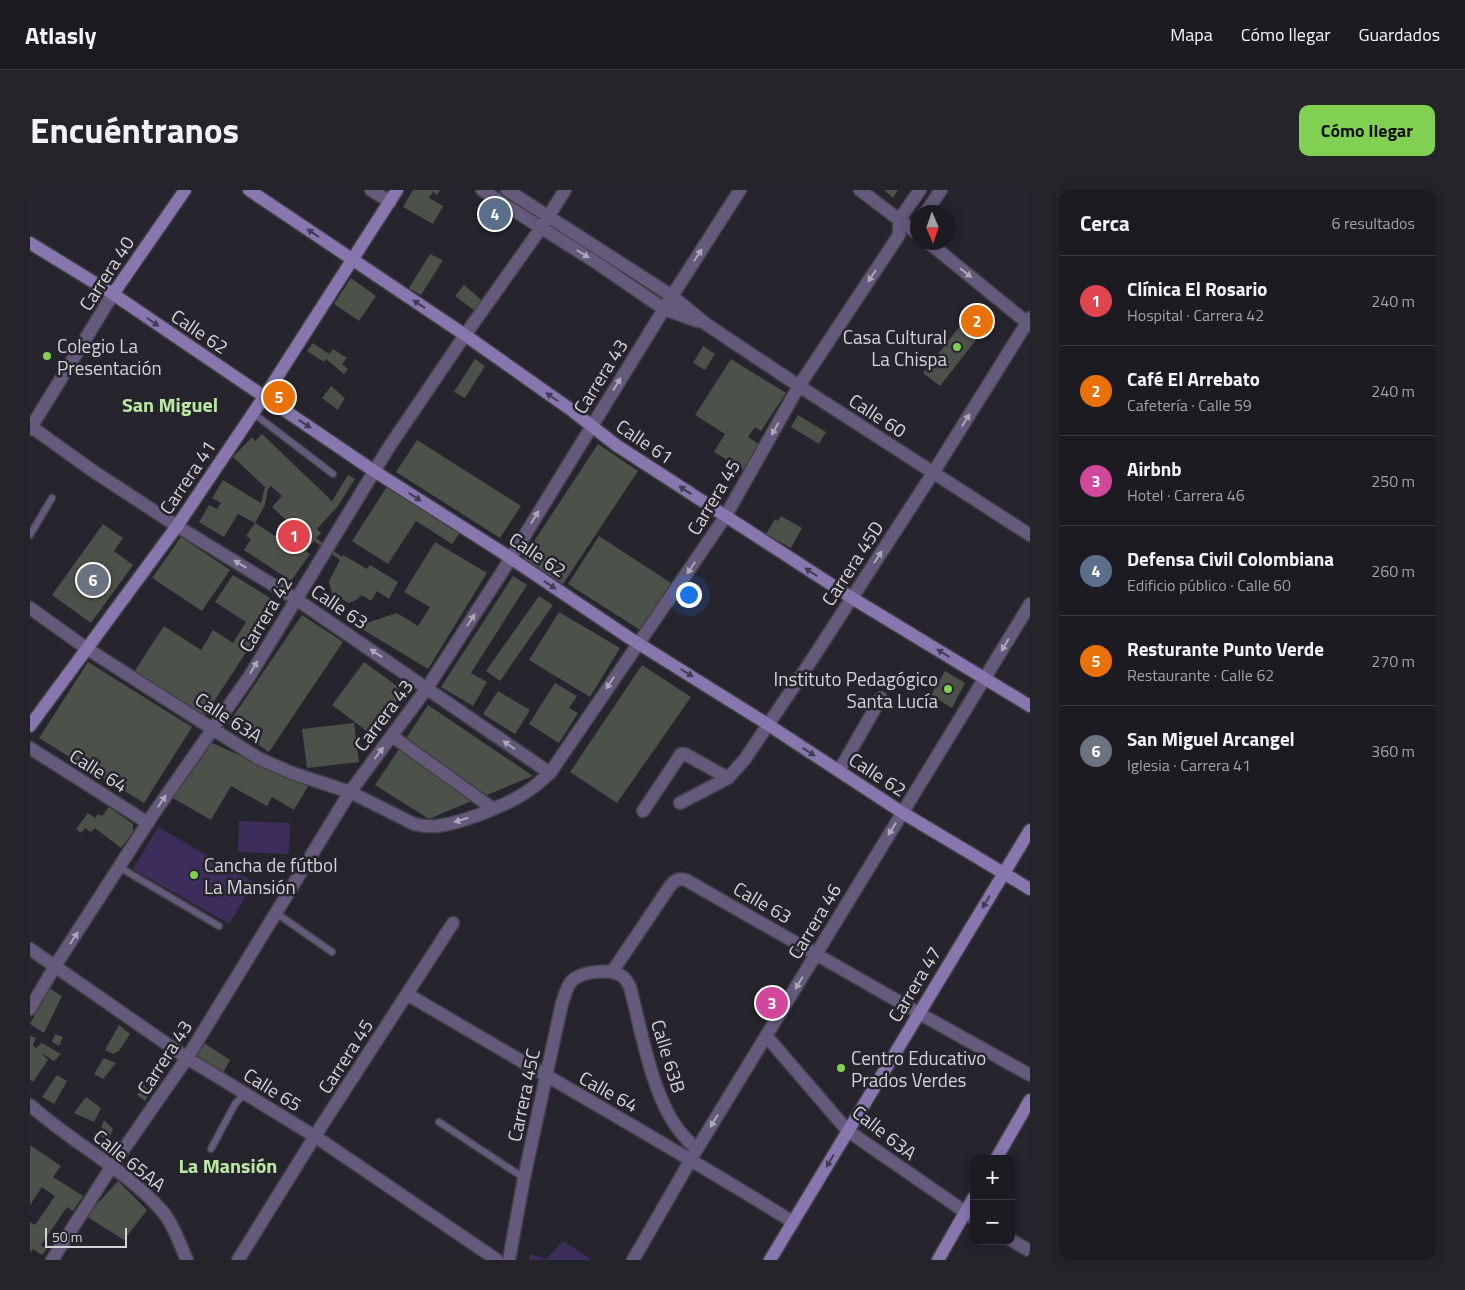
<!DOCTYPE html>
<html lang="es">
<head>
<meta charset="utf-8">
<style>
  :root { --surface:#1c1b21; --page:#25242a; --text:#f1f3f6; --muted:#a0a1a5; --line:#3a393f; --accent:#81d051 }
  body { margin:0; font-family:"Titillium Web",sans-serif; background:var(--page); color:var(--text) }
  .controls { position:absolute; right:15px; bottom:15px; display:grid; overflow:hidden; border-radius:10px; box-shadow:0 2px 12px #0003 }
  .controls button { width:45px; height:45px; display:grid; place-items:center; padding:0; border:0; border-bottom:1px solid var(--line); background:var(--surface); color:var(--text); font:25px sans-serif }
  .compass { position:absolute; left:880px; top:15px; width:45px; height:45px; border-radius:50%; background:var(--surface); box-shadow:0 2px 12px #0003; rotate:178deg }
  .scale { position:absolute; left:15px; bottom:12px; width:82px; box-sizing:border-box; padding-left:5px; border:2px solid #d4d2d7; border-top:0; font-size:14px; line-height:18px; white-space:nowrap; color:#d4d2d7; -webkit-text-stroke:4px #26242c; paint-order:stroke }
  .you { position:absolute; left:658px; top:404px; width:18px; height:18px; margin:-12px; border:4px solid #fff; border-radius:50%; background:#1a73e8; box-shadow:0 0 0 8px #1a73e833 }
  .badge { display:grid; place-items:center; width:32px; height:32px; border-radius:50%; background:var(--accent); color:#fff; font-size:16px; font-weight:700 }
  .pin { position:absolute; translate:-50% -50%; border:2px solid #fff; box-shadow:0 1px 5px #0006 }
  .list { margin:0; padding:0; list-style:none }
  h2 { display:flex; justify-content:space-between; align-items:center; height:65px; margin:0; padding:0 20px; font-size:21px }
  h2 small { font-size:16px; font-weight:400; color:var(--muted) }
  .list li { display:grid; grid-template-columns:32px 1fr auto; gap:15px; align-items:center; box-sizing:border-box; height:90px; padding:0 20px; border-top:1px solid var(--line) }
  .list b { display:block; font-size:19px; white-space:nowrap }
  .list p { margin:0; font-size:16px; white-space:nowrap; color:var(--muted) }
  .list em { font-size:16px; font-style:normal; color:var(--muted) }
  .map { position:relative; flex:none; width:1000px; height:1070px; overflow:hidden; border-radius:10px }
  header { display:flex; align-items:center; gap:30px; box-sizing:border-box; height:70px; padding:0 25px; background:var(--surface); border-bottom:1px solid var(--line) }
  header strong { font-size:24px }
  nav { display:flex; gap:28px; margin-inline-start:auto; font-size:18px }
  .intro { display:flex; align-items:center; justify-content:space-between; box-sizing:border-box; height:120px; padding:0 30px }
  h1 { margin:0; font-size:35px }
  .button { padding:12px 22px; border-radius:10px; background:var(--accent); color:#111; font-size:18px; font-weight:700 }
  main { display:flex; gap:30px; padding:0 30px }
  aside { flex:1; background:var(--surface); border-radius:10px; box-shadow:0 2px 12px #0003 }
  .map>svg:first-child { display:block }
  .green { fill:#3d2d5a }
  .building { fill:#4c5149; fill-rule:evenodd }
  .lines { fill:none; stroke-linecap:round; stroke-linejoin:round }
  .lane-casing { stroke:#424047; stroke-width:9 }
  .street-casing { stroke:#424047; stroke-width:15 }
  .secondary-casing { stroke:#424047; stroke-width:15 }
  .lane { stroke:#655a7c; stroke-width:6 }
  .street { stroke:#655a7c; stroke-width:12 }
  .secondary { stroke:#8877ae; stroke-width:12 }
  .oneway { fill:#433d53 }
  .oneway2 { fill:#ada8b7 }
  .poi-dot { fill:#81d051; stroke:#26242c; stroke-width:2 }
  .labels { text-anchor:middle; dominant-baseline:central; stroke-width:5; stroke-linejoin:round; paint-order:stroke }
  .street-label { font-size:19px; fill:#d4d2d7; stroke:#26242c }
  .poi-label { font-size:19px; fill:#d4d2d7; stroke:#26242c; text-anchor:start }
  .neighbourhood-label { font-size:20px; font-weight:bold; fill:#bae7a4; stroke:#26242c }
</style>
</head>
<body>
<header>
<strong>Atlasly</strong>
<nav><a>Mapa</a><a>Cómo llegar</a><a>Guardados</a></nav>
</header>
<div class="intro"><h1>Encuéntranos</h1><a class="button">Cómo llegar</a></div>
<main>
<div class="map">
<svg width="1000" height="1070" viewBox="0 0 1000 1070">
  <rect width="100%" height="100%" fill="#26242c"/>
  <!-- green -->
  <path class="green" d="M209 631 260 633 259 664 208 662Z
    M128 637 224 692 199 734 103 679Z
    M533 1051 562 1070H499L500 1064 516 1069Z"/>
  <!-- building -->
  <path class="building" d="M383 0H410L407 5 403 2 399 8 413 16 403 34 373 17Z
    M854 0H868L863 8Z
    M466 18 471 21 465 30 460 27Z
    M400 64 413 70 391 105 379 98Z
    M321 88 346 106 329 131 304 114Z
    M434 95 453 111 445 121 425 106Z
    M944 118 960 132 910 196 893 183Z
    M283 153 299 164 303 159 317 168 312 174 318 179 314 184 296 169 294 172 277 161Z
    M673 156 685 164 675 180 663 173Z
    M445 169 455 176 435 208 424 202Z
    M701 169 756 203 731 241 725 237 718 247 730 255 714 280 684 262 695 244 665 225Z
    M301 196 315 208 308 220 292 208Z
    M768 225 796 242 789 254 761 237Z
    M232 244 302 311 318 285 325 289 308 316 287 339 291 343 286 348 312 367 313 365 337 379 340 375 368 392 359 409 347 401 341 411 332 405 326 410 319 413 302 404 299 391 310 370 284 351 276 361 280 364 261 391 214 360 221 349 216 346 225 333 208 324 194 347 169 332 179 315 187 319 191 313 182 308 193 290 231 313 235 297 203 267 222 247 225 251ZM241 296 252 306 242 317 256 330 245 346 225 333 235 315 238 299Z
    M387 250 491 316 470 348 366 282Z
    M568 254 608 281 533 394 493 368Z
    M358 295 431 341 422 354 386 331 358 374 322 351Z
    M751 326 772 338 761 358 736 344 745 329 748 331Z
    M73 334 93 348 84 361 103 375 61 433 22 405Z
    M569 346 641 393 610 440 538 394Z
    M151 347 200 380 172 421 122 388Z
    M405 352 457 383 398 479 327 436 367 423 388 436 400 417 374 402Z
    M203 385 248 413 174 527 104 482 134 436 171 460 183 440 203 453 216 432 185 412Z
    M483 386 497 395 441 483 457 492 443 516 411 497Z
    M509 406 523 415 470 491 456 481Z
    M529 422 590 458 560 507 499 470Z
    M272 425 313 452 239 562 198 534Z
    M58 472 162 537 114 613 9 548Z
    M334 472 374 501 342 545 302 515Z
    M612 475 661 507 587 613 540 582Z
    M915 481 935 493 922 518 901 505Z
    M525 493 547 506 539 518 548 523 529 553 499 534Z
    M468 501 500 520 485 544 453 524Z
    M398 515 503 586 457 605 375 550Z
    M324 533 329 572 277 578 272 539Z
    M180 552 278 596 264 620 242 607 237 616 201 596 181 630 141 607Z
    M369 559 446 609 399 629 345 595Z
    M79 617 103 634V642L91 658 65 638 61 642 55 638 51 643 46 639 58 623 65 628 68 624 72 626Z
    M19 798 32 806 14 843 0 834Z
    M89 835 100 844 89 861 83 864 75 860Z
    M25 844 33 847 29 856 22 852Z
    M0 846 6 848 3 855 6 858 12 853 31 864 24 871 11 863 18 870 3 892 0 890Z
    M171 851 200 870 193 883 163 863Z
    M74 868 86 873 73 889 64 884Z
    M27 885 37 891 24 914 12 907Z
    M114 895 120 902 115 911 107 905Z
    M56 907 71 918 64 932 44 923Z
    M74 930 83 939 78 951 69 945Z
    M0 955 31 976 23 987 53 1006 43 1021 37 1017 11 1055 17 1059 12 1065 3 1059 0 1063V1032L5 1035 25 1006 12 997 0 1015Z
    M88 991 117 1020 94 1050 56 1026Z"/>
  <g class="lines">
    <defs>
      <path id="lane" d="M223 223 303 284
        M0 345 22 308
        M89 677 189 736
        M246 723 302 762
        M409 932 494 988
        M181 959 205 914 215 903"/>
      <path id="street" d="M341 0 360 12
        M452 0 570 75 634 119 667 131
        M477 0 642 106 676 134 769 196 1000 345
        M830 0 888 44
        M896 22 911 0
        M898 52 1000 135
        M0 236 63 281 147 336 266 409 520 583
        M0 239 83 104
        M0 418 56 458 228 568 262 583 320 602 384 634C392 636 399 637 407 636 433 633 481 614 502 598 508 594 514 588 520 583L695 327 769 196 869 45V30L890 0
        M362 546 462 618
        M0 558 118 633
        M809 581 851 508
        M650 613 698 588 715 569 779 474 903 283 1000 128
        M613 621 651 564H655L698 588
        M0 759 157 868 286 947 467 1070
        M582 782 640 696C645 690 648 688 656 690L901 830 1000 885
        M377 804C505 880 636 953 763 1032
        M0 819 25 776 124 623 219 487 359 257 435 145 511 38 535 0
        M737 847 818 941 944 1028
        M0 915C42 953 96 979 133 1022 144 1035 150 1055 157 1070
        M981 1050 1000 1061
        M22 1070 82 976 157 868 320 602 397 498 474 379 642 106 710 0
        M208 1070 290 938 423 733
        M479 1070 494 988 532 813C535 805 537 794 544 789 555 781 583 778 593 787 596 789 598 794 600 797 612 842 622 910 653 945 657 950 662 955 667 959
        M603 1070 667 959 1000 414"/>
      <path id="secondary" d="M219 0 435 145 540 219 586 255 822 408 1000 516
        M0 53 83 104 344 281 470 361 598 447 734 532 873 623 1000 699
        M83 104 155 0
        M0 536 147 336 238 201 367 0
        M966 969 1000 910
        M740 1070 1000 640
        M908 1070 944 1007"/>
    </defs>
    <!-- lane casing -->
    <use href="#lane" class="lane-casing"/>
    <!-- street casing -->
    <use href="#street" class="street-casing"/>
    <!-- secondary casing -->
    <use href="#secondary" class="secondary-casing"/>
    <!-- lane -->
    <use href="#lane" class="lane"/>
    <!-- street -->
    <use href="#street" class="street"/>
    <!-- secondary -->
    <use href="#secondary" class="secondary"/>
  </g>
  <!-- one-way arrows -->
  <defs><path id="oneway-solid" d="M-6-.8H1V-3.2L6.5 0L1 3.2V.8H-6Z" transform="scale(1.25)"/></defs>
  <g class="oneway">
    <use href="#oneway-solid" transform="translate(283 43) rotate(-146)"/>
    <use href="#oneway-solid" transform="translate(389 114) rotate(-146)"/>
    <use href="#oneway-solid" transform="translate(123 132) rotate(35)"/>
    <use href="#oneway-solid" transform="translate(522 207) rotate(-145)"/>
    <use href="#oneway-solid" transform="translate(275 234) rotate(34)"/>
    <use href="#oneway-solid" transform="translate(655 300) rotate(-147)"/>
    <use href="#oneway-solid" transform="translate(385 307) rotate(33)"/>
    <use href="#oneway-solid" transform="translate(781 382) rotate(-147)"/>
    <use href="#oneway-solid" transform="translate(520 395) rotate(34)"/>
    <use href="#oneway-solid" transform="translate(913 463) rotate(-149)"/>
    <use href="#oneway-solid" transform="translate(657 483) rotate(32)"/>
    <use href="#oneway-solid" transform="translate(779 562) rotate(33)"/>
    <use href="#oneway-solid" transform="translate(956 712) rotate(121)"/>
    <use href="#oneway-solid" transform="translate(800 971) rotate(121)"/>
  </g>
  <g class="oneway2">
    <use href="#oneway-solid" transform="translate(553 64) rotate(32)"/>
    <use href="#oneway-solid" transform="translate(668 65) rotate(-57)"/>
    <use href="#oneway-solid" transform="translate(936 83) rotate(39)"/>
    <use href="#oneway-solid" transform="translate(842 86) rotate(123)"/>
    <use href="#oneway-solid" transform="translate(587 194) rotate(-58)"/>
    <use href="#oneway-solid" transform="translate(936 230) rotate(-58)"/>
    <use href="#oneway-solid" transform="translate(745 239) rotate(120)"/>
    <use href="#oneway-solid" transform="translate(505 327) rotate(-58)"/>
    <use href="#oneway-solid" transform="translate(848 367) rotate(-57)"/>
    <use href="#oneway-solid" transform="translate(210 374) rotate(-149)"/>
    <use href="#oneway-solid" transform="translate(661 378) rotate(124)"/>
    <use href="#oneway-solid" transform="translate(441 430) rotate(-57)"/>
    <use href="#oneway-solid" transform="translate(975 455) rotate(121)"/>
    <use href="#oneway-solid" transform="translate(346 463) rotate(-146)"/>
    <use href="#oneway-solid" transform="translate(224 477) rotate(-59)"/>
    <use href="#oneway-solid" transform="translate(580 493) rotate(124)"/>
    <use href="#oneway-solid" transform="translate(479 555) rotate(-145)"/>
    <use href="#oneway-solid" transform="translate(349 563) rotate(-53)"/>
    <use href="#oneway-solid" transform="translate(132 611) rotate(-56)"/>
    <use href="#oneway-solid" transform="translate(431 630) rotate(163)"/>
    <use href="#oneway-solid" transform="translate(862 639) rotate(122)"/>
    <use href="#oneway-solid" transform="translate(44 748) rotate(-57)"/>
    <use href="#oneway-solid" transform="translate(769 793) rotate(121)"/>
    <use href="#oneway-solid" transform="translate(684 931) rotate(122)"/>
  </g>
  <!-- markers -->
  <g class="poi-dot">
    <circle cx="927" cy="157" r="5"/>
    <circle cx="17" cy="166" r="5"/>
    <circle cx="918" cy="499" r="5"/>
    <circle cx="164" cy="685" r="5"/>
    <circle cx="811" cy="878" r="5"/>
  </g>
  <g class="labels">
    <!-- street labels -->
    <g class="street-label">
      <text transform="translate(76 83) rotate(-57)">Carrera 40</text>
      <text transform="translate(170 141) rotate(34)">Calle 62</text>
      <text transform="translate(570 186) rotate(-58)">Carrera 43</text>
      <text transform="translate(848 225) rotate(33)">Calle 60</text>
      <text transform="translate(615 251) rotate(34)">Calle 61</text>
      <text transform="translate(157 287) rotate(-56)">Carrera 41</text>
      <text transform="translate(683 307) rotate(-59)">Carrera 45</text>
      <text transform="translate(508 364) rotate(34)">Calle 62</text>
      <text transform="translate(822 373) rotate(-57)">Carrera 45D</text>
      <text transform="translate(310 416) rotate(34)">Calle 63</text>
      <text transform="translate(235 424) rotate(-59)">Carrera 42</text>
      <text transform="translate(353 525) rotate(-53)">Carrera 43</text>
      <text transform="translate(199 527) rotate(33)">Calle 63A</text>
      <text transform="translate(69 580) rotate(32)">Calle 64</text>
      <text transform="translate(848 584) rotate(33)">Calle 62</text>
      <text transform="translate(733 712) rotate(30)">Calle 63</text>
      <text transform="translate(784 731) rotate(-59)">Carrera 46</text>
      <text transform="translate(884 794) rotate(-59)">Carrera 47</text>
      <text transform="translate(315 866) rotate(-57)">Carrera 45</text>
      <text transform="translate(639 866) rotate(73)">Calle 63B</text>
      <text transform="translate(134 867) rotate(-57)">Carrera 43</text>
      <text transform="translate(243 899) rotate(32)">Calle 65</text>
      <text transform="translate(579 901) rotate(29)">Calle 64</text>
      <text transform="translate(493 905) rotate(-78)">Carrera 45C</text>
      <text transform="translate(855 942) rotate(38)">Calle 63A</text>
      <text transform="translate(100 970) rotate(39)">Calle 65AA</text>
    </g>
    <!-- poi labels -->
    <g class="poi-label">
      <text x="917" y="146" text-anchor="end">Casa Cultural<tspan x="917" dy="22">La Chispa</tspan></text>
      <text x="27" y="155">Colegio La<tspan x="27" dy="22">Presentación</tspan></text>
      <text x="908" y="488" text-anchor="end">Instituto Pedagógico<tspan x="908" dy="22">Santa Lucía</tspan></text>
      <text x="174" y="674">Cancha de fútbol<tspan x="174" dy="22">La Mansión</tspan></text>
      <text x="821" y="867">Centro Educativo<tspan x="821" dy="22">Prados Verdes</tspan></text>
    </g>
    <!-- neighbourhood labels -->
    <g class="neighbourhood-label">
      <text x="140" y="214">San Miguel</text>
      <text x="198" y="975">La Mansión</text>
    </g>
  </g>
</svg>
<div class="controls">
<button>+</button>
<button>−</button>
</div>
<svg class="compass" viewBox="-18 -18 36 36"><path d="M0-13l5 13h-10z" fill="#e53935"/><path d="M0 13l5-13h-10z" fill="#a0a1a5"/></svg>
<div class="scale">50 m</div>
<div class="you"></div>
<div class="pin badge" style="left:264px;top:346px;background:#e0444e">1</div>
<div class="pin badge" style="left:947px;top:131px;background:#e8710a">2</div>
<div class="pin badge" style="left:742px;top:813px;background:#d1479c">3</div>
<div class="pin badge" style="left:465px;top:24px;background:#5c6f8a">4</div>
<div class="pin badge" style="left:249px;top:207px;background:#e8710a">5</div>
<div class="pin badge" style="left:63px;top:390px;background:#6b7280">6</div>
</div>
<aside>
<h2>Cerca<small>6 resultados</small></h2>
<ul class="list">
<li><span class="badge" style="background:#e0444e">1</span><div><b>Clínica El Rosario</b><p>Hospital · Carrera 42</p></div><em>240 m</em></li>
<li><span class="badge" style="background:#e8710a">2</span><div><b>Café El Arrebato</b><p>Cafetería · Calle 59</p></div><em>240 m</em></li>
<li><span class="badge" style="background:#d1479c">3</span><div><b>Airbnb</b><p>Hotel · Carrera 46</p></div><em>250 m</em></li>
<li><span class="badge" style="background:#5c6f8a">4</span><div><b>Defensa Civil Colombiana</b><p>Edificio público · Calle 60</p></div><em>260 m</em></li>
<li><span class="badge" style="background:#e8710a">5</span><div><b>Resturante Punto Verde</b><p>Restaurante · Calle 62</p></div><em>270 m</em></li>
<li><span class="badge" style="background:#6b7280">6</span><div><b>San Miguel Arcangel</b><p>Iglesia · Carrera 41</p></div><em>360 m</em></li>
</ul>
</aside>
</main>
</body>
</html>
